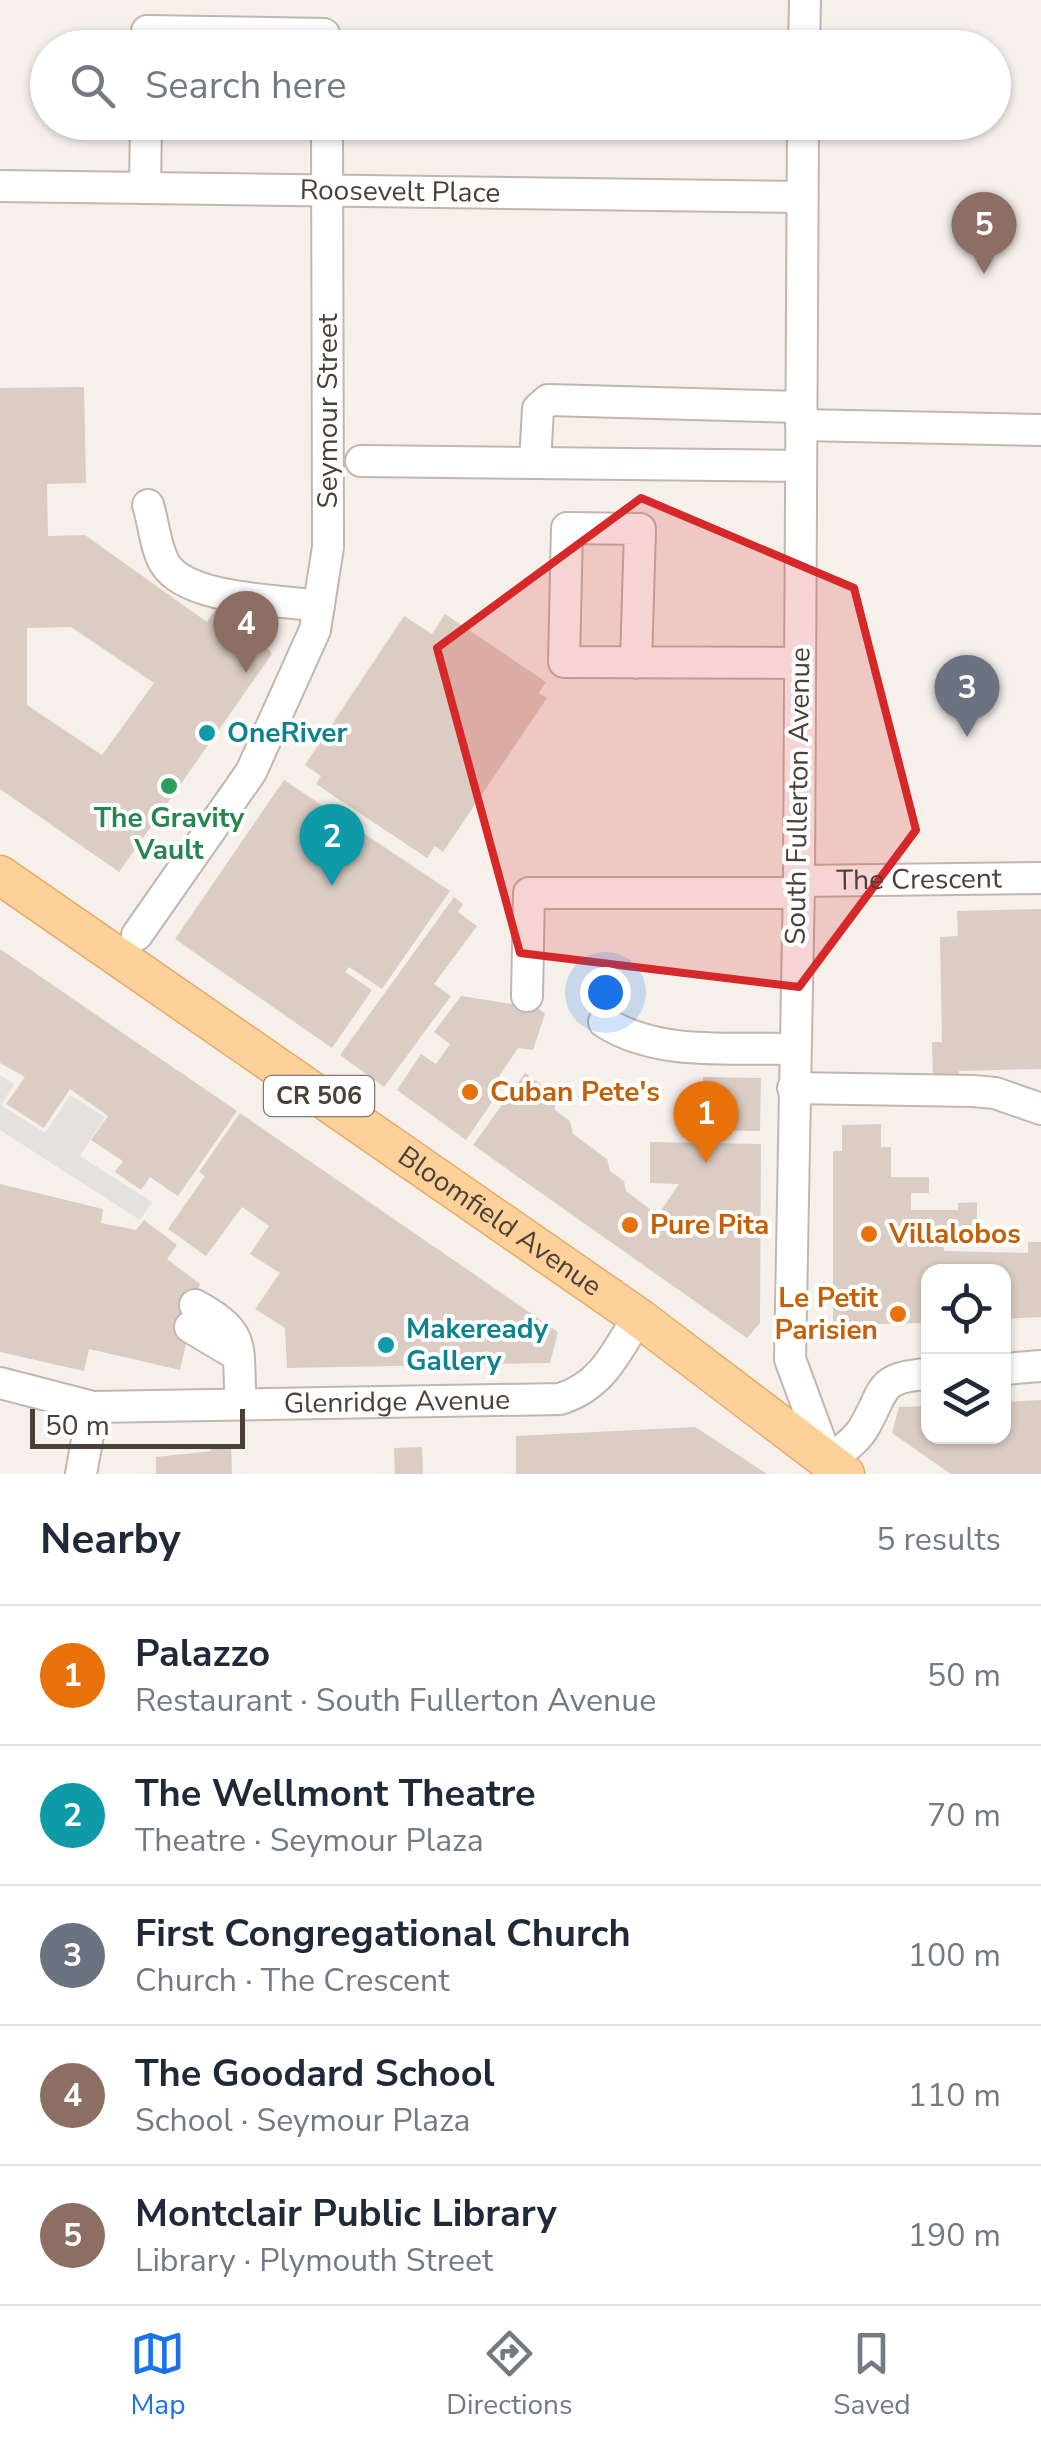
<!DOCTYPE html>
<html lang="en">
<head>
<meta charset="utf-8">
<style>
  :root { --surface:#fff; --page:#f6f6f7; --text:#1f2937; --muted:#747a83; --line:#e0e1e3; --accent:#1a73e8 }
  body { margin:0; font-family:"Nunito Sans",sans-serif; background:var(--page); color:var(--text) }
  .controls { position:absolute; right:30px; bottom:30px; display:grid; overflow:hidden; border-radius:20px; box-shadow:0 2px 8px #0004 }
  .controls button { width:90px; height:90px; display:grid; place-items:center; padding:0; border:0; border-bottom:2px solid var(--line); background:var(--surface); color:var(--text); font:50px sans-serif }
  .scale { position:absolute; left:30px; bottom:25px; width:215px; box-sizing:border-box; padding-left:10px; border:5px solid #4a4038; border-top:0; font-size:28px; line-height:35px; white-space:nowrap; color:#4a4038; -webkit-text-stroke:8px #fff; paint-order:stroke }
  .you { position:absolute; left:605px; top:992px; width:35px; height:35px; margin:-25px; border:8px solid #fff; border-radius:50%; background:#1a73e8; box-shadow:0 0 0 15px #1a73e833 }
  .badge { display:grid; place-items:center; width:65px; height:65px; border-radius:50%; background:var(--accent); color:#fff; font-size:32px; font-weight:700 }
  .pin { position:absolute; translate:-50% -82px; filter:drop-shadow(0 2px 5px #0008) }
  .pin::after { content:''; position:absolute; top:52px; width:35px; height:30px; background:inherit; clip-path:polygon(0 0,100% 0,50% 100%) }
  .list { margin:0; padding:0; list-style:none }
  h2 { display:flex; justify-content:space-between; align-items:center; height:130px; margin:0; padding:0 40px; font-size:42px }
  h2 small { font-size:32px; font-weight:400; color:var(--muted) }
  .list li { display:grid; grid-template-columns:65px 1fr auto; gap:30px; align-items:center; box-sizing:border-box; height:140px; padding:0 40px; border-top:2px solid var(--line) }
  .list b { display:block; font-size:38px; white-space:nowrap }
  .list p { margin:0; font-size:32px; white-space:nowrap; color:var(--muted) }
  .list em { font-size:32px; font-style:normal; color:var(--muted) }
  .icon { flex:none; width:55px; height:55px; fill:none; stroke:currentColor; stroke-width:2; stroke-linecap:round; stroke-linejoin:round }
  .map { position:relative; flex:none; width:1041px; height:1474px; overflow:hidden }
  .search { position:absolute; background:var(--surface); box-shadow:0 2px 8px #0004; left:30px; right:30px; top:30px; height:110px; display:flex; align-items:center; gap:25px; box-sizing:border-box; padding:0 35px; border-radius:55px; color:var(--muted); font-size:38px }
  .sheet { height:830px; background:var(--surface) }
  nav { display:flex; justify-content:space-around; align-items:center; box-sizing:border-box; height:140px; border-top:2px solid var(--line); background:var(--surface); font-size:28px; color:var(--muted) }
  nav a { display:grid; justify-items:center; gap:5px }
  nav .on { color:var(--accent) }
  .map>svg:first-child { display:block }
  .parking { fill:#e4e1df }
  .building { fill:#dbcdc3; fill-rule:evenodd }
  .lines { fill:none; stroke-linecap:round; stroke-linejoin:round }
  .minor-casing { stroke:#c2b6ad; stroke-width:34 }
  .major-casing { stroke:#e7aa67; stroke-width:41 }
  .minor { stroke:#fff; stroke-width:30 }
  .major { stroke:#ffd19a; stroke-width:38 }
  .marked { fill:#d62828; fill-opacity:0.2; stroke:#d62828; stroke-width:8; stroke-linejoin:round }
  .culture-dot { fill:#0f9aa8; stroke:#fff; stroke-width:4 }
  .leisure-dot { fill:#2e9e5b; stroke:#fff; stroke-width:4 }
  .food-dot { fill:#e8710a; stroke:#fff; stroke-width:4 }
  .labels { text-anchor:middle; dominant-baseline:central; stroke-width:8; stroke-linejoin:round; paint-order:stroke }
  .shield { fill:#fff; stroke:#807974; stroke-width:2.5 }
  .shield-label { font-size:25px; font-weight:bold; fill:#4a4038 }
  .street-label { font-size:28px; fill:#4a4038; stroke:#fff }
  .culture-label { font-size:28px; font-weight:bold; fill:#0d838f; stroke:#fff; text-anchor:start }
  .leisure-label { font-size:28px; font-weight:bold; fill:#27864d; stroke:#fff }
  .food-label { font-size:28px; font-weight:bold; fill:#c56008; stroke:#fff; text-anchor:start }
</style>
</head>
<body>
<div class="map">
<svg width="1041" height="1474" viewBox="0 0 1041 1474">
  <rect width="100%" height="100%" fill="#f6f0eb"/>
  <!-- parking -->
  <path class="parking" d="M0 1075 14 1084 1 1105 45 1133 70 1095 105 1117 80 1156 152 1202 140 1220 0 1130Z"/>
  <!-- building -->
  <path class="building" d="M84 387 86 483 47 484 48 536 85 535 207 622 225 597 274 633 265 645 272 654 119 872 0 789V388ZM71 627 154 683 102 755 27 705V628Z
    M445 614 546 682 539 693 547 698 443 852 435 846 427 858 316 784 321 776 305 765 404 616 432 634Z
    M284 780 450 891 382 989 349 967 345 972 372 990 332 1048 175 939Z
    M454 897 463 904 458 912 477 926 434 984 451 996 384 1087 340 1055Z
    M1041 909V1069L959 1071V1077H933L932 1042H942L940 937 958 936 957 911Z
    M0 949 237 1111 178 1196 150 1177 141 1190 115 1172 123 1161 91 1140 108 1116 70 1089 44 1128 6 1104 25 1077 0 1063Z
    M461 996 538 1008 545 1014 533 1050 518 1048 498 1078 505 1083 466 1140 397 1090 421 1054 436 1064 450 1044 434 1032Z
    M525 1073 555 1094V1110L570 1121 573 1134 607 1159 610 1171 624 1181 626 1191 658 1215 679 1184 650 1183V1142L761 1144 760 1323 747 1338 473 1145Z
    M703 1077 761 1078 760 1131 702 1130Z
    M240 1113 558 1332 550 1363 287 1368 285 1328 255 1309 280 1273 250 1254 269 1226 242 1207 206 1256 168 1229 205 1176 199 1172Z
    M881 1124V1147H891V1177H929V1193H911V1210H958V1203L977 1202V1242H943L944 1251 1028 1253V1242H1041V1317L1004 1319V1272H928V1323L833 1325V1151H842V1125Z
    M0 1184 103 1209 101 1223 136 1230 144 1220 177 1245 167 1259 200 1284 180 1370 89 1349 84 1371 0 1352Z
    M1041 1400V1474H951L892 1433 899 1407 928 1406V1436H1004V1402Z
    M695 1427 767 1474H516V1436Z
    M211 1444H231L232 1474H156V1457L211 1451Z
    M422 1447 423 1474H395L394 1448Z"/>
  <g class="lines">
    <defs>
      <g id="minor">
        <path d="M147 48V31L324 34 325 48"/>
        <path d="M804 48 805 0"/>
        <path d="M803 122 799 881 790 1359 828 1462"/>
        <path id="s1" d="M0 186 802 197"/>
        <path d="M145 188 146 122"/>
        <path d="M801 425 1041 430"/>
        <path d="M361 461 535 463"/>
        <path d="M800 466 535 463 538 409 548 400 801 407"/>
        <path d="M148 505C154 524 155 547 165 564 187 600 280 600 319 606"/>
        <path d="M636 663 640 529 567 528 564 662 800 663"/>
        <path id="s2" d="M799 881 1041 878"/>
        <path d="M137 935 251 772 315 630 328 547 327 122"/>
        <path d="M527 996 529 893H799"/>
        <path d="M604 1022C659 1057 732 1047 795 1049"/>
        <path d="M793 1088 973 1091 995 1093 1041 1109"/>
        <path d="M195 1305C250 1335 236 1347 241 1404"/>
        <path d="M190 1327 237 1355"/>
        <path d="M1004 1369 1041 1366"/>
        <path id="s3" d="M0 1383 93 1407 560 1399C602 1386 616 1353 638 1317"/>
        <path d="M828 1462C839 1452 855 1442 863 1429 886 1391 876 1377 928 1374"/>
        <path d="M81 1474 93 1407"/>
      </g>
      <g id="major">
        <path id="s4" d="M0 875 638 1317 845 1474"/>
      </g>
    </defs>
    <!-- minor casing -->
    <use href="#minor" class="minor-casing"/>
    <!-- major casing -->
    <use href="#major" class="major-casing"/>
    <!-- minor -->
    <use href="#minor" class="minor"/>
    <!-- major -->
    <use href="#major" class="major"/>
  </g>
  <!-- marked area -->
  <path class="marked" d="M641 498 854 588 916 830 799 987 520 953 437 648Z"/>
  <!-- markers -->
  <g class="culture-dot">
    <circle cx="207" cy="733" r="10"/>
    <circle cx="386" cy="1345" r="10"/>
  </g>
  <circle class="leisure-dot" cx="169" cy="786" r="10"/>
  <g class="food-dot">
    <circle cx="470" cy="1092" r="10"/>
    <circle cx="630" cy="1225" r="10"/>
    <circle cx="869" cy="1234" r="10"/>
    <circle cx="898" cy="1314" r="10"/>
  </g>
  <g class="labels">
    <!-- shield labels -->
    <rect class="shield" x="264" y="1076" width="110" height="40" rx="8"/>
    <g class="shield-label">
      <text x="319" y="1096">CR 506</text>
    </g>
    <!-- street labels -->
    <g class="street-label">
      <text stroke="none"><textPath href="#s1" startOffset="400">Roosevelt Place</textPath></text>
      <text transform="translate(328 411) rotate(-90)">Seymour Street</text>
      <text transform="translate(798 796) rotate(-89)">South Fullerton Avenue</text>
      <text stroke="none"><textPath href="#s2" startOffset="120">The Crescent</textPath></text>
      <text stroke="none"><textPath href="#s4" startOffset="608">Bloomfield Avenue</textPath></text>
      <text stroke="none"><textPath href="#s3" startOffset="400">Glenridge Avenue</textPath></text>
    </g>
    <!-- culture labels -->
    <g class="culture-label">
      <text x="227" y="733">OneRiver</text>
      <text x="406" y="1329">Makeready<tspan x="406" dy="32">Gallery</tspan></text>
    </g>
    <!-- leisure labels -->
    <g class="leisure-label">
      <text x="169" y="818">The Gravity<tspan x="169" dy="32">Vault</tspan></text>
    </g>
    <!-- food labels -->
    <g class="food-label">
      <text x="490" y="1092">Cuban Pete's</text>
      <text x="650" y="1225">Pure Pita</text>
      <text x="889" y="1234">Villalobos</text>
      <text x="878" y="1298" text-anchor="end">Le Petit<tspan x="878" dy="32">Parisien</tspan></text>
    </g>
  </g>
</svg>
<div class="controls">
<button><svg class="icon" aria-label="locate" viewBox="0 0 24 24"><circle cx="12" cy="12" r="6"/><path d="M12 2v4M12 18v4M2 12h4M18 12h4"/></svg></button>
<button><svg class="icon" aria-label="layers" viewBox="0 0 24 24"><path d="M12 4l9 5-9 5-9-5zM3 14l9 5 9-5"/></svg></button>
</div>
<div class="scale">50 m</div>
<div class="you"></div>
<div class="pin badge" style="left:706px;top:1163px;background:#e8710a">1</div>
<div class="pin badge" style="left:332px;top:886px;background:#0f9aa8">2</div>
<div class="pin badge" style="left:967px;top:737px;background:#6b7280">3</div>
<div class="pin badge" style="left:246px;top:673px;background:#8d6e63">4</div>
<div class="pin badge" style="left:984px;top:274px;background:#8d6e63">5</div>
<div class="search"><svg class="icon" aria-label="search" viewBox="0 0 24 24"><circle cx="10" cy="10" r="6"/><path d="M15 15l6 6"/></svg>Search here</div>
</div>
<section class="sheet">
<h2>Nearby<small>5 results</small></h2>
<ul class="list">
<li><span class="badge" style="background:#e8710a">1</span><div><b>Palazzo</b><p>Restaurant · South Fullerton Avenue</p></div><em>50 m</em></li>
<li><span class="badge" style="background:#0f9aa8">2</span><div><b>The Wellmont Theatre</b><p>Theatre · Seymour Plaza</p></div><em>70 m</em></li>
<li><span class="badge" style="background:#6b7280">3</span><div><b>First Congregational Church</b><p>Church · The Crescent</p></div><em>100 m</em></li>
<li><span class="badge" style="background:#8d6e63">4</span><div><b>The Goodard School</b><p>School · Seymour Plaza</p></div><em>110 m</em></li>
<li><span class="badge" style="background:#8d6e63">5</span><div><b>Montclair Public Library</b><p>Library · Plymouth Street</p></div><em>190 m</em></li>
</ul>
</section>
<nav>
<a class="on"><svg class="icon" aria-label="map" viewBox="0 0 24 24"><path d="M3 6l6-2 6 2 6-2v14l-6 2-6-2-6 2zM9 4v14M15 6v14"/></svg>Map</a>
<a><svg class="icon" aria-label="directions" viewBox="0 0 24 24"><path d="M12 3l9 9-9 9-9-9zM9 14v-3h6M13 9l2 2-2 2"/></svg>Directions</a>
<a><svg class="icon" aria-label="saved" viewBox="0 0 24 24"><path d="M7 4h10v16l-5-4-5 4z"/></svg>Saved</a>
</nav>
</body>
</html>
